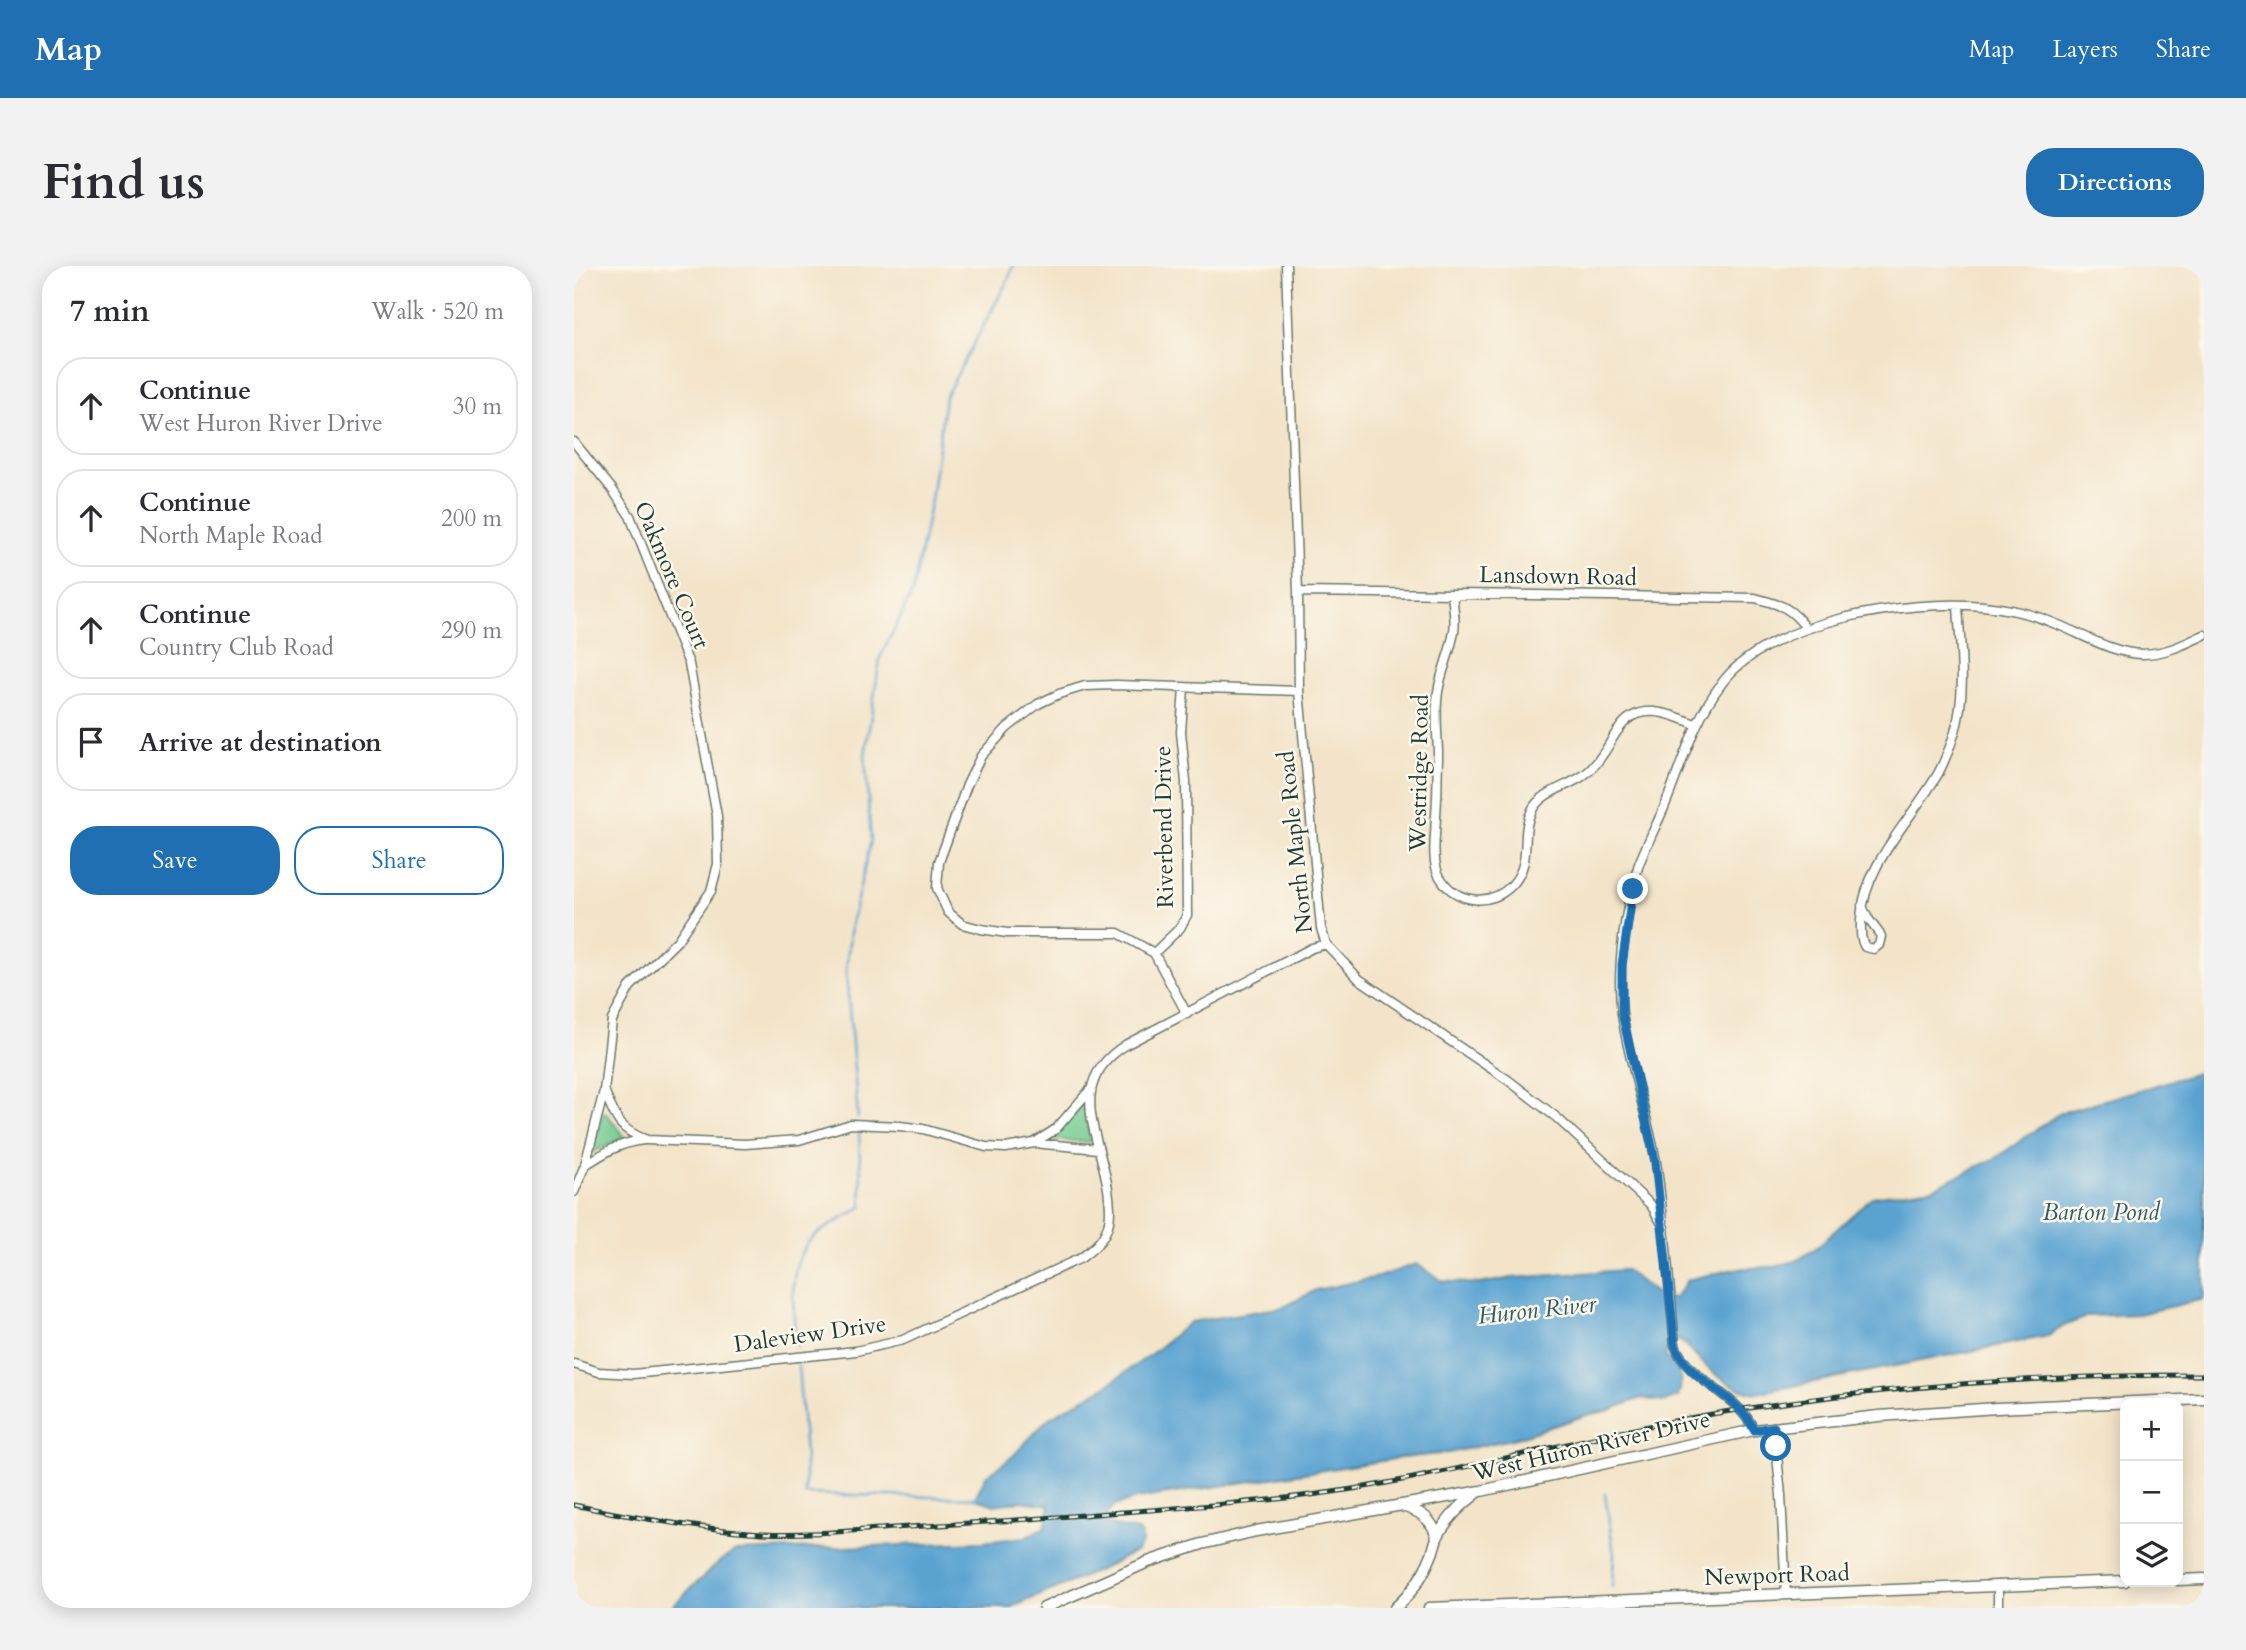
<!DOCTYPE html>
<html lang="en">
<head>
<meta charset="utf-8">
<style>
  :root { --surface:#fff; --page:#f2f2f3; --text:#2b2b33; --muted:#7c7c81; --line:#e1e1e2; --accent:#1f6fb2 }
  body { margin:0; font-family:Cardo,serif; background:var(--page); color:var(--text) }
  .controls { position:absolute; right:21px; bottom:21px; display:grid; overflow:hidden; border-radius:14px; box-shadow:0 4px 18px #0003 }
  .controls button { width:63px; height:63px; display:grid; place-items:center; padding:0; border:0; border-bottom:2px solid var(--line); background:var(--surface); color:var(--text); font:35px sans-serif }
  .stop { position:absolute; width:21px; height:21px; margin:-16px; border:5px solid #1f6fb2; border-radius:50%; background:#fff }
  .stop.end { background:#1f6fb2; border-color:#fff; box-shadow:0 2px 7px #0008 }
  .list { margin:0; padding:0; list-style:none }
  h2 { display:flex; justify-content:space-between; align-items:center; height:91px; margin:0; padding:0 28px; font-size:30px }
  h2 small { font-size:23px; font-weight:400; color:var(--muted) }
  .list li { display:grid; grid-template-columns:46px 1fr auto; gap:21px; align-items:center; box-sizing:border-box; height:98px; margin:0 14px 14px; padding:0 14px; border:2px solid var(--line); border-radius:28px }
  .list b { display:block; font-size:26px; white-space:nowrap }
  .list p { margin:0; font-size:23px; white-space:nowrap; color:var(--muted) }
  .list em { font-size:23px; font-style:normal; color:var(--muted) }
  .actions { display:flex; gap:14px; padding:21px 28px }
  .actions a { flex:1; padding:16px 0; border:2px solid var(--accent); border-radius:28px; text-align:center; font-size:24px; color:var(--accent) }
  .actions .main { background:var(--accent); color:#fff }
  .icon { flex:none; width:38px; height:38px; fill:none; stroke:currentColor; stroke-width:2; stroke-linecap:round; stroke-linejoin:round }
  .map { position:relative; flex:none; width:1630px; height:1342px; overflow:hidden; border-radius:28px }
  header { display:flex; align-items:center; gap:42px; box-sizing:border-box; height:98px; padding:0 35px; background:var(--accent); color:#fff }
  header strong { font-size:33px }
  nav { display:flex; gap:38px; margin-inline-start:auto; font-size:24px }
  .intro { display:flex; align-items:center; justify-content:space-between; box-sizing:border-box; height:168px; padding:0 42px }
  h1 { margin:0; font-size:49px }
  .button { padding:18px 32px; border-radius:28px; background:var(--accent); color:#fff; font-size:24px; font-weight:700 }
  main { display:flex; gap:42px; padding:0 42px }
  aside { flex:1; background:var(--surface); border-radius:28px; box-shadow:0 4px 18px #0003 }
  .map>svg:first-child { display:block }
  .green { fill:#72cb92; stroke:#488463; stroke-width:2 }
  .water { fill:#5aa3d1; stroke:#3c7082; stroke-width:2 }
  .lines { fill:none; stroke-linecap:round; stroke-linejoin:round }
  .stream { stroke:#5aa3d1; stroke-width:2.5 }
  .minor-casing { stroke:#697768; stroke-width:11 }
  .tertiary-casing { stroke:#697768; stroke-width:13 }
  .minor { stroke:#fff; stroke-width:8 }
  .tertiary { stroke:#fff; stroke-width:10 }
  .rail-casing { stroke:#1f3d34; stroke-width:5 }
  .rail { stroke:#fbf7ec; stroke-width:2.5; stroke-dasharray:8; stroke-linecap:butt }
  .route { stroke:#1f6fb2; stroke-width:9 }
  .labels { text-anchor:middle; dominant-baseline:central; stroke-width:5; stroke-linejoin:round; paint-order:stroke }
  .street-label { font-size:23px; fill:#1f3d34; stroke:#fbf7ec }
  .water-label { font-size:24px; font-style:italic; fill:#315c63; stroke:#fbf7ec }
</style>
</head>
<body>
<header>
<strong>Map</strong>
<nav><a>Map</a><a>Layers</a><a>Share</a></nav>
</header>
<div class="intro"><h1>Find us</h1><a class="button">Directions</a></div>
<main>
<aside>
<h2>7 min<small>Walk · 520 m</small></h2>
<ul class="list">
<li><svg class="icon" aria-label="ahead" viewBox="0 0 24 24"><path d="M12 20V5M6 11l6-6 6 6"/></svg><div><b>Continue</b><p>West Huron River Drive</p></div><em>30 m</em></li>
<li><svg class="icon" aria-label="ahead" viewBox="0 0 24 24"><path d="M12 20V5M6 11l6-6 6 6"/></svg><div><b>Continue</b><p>North Maple Road</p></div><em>200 m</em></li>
<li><svg class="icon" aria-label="ahead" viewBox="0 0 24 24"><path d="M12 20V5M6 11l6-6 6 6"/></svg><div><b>Continue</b><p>Country Club Road</p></div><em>290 m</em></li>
<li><svg class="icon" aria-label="arrive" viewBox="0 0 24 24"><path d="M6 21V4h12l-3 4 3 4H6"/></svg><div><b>Arrive at destination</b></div></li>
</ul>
<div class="actions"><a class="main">Save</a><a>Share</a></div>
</aside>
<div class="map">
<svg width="1630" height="1342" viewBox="0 0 1630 1342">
  <rect width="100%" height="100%" fill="#fbf7ec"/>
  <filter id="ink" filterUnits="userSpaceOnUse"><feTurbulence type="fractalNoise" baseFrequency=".0143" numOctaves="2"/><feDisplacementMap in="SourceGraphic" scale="14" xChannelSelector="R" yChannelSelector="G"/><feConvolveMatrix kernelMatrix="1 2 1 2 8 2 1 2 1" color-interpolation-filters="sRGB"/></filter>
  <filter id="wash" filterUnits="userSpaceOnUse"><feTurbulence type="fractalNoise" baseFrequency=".00686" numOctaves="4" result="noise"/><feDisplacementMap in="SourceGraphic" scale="28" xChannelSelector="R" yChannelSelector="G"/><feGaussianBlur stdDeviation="1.57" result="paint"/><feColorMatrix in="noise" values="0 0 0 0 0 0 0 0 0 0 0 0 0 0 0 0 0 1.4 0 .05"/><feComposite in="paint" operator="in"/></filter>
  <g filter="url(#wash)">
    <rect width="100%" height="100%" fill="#f3e4c9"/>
    <!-- green -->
    <path class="green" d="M507 841 511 842 516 876 481 874 479 869Z
      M31 846 49 868 50 872 17 887 29 847Z"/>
    <!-- water -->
    <path class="water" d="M1630 805V1033L1565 1048 1514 1050 1490 1060 1474 1070 1183 1127C1150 1123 1127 1095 1105 1074L1097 1075 1091 1090C1105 1103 1111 1112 1104 1131L1090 1136 1067 1132 1033 1145 1013 1149 942 1172 874 1187 827 1192 562 1233 540 1240 532 1250V1258L564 1265 568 1270V1277L563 1285 521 1306 436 1342H96L146 1295 162 1285 408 1276 451 1271 471 1261 476 1239 447 1235 420 1239 401 1232 412 1210 439 1190 475 1152 532 1120 576 1089 616 1056 710 1041 742 1024 804 1011 842 998 869 1015 905 1018 938 1012 1051 1004C1068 1014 1080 1033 1101 1032L1113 1014 1160 1003 1196 1001 1222 995 1242 982 1298 931 1359 922 1422 892 1486 847Z"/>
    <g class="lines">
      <!-- stream -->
      <path class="stream" d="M284 852 272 705 277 658 297 575 291 489 306 392 339 325 357 234 371 131 434 14 439 0
        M223 1081C220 1047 211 1003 236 974 245 964 275 949 288 941L285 865
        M224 1099 231 1189V1228L403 1232
        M1031 1228 1040 1288 1038 1321"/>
    </g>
  </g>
  <g filter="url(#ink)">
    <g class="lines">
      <defs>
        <path id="minor" d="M712 0 724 326 725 425 747 662 752 678 785 713 934 814 982 851 1077 939 1090 961 1101 1079C1115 1117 1163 1126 1180 1164
          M0 176 38 223 56 250 115 398 143 550 144 598 137 625 103 675 56 721 38 754 30 825 11 899 0 926
          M724 326 1181 332C1206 339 1216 340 1232 362
          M878 328C879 340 882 354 880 365 877 386 867 405 864 426 861 446 863 465 864 485 864 513 863 541 861 569 860 582 859 600 866 611 882 638 917 641 938 619 960 595 945 569 958 544 968 525 994 521 1010 509 1019 503 1025 494 1031 485 1036 478 1039 470 1045 463 1064 435 1095 447 1121 458
          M1288 640 1293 651 1307 670 1305 679 1300 683 1291 681C1286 673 1287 665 1287 655 1289 598 1338 554 1365 506 1371 494 1377 479 1381 466 1393 425 1386 381 1384 339
          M580 687 606 662 613 649 612 516 607 466 610 421
          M613 748 580 687 544 667H433L407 663 388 658 374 646 363 622 365 596 393 519 407 490 433 462 464 438 485 428 511 420 542 419 725 425
          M31 826C41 852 45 864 73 874L171 878 225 874 277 858 326 860 349 863 412 881 432 882 460 877 524 883
          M460 877 482 863 515 825
          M11 899C30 887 47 876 70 874
          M1089 955C1087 935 1085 915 1082 896 1073 846 1055 798 1048 748 1042 703 1051 641 1065 598 1072 580 1081 562 1089 544 1108 499 1118 456 1148 417 1195 354 1335 333 1409 340 1433 342 1459 348 1482 358 1510 369 1538 387 1568 388 1591 388 1611 378 1630 369
          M0 1098 25 1106 59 1108 282 1085 329 1074 507 992C517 984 527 977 532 965 538 952 536 937 534 923 525 866 490 817 553 778L738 682 752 678
          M1200 1161 1207 1229 1212 1328
          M1424 1319V1342"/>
        <path id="tertiary" d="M827 1240C845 1244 859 1253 863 1272
          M1604 1314 1630 1313
          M470 1342 574 1296 628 1278 682 1265 907 1225 1180 1164 1305 1150 1423 1142 1630 1133
          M821 1342C837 1328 850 1308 858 1288 860 1283 861 1277 863 1272 872 1253 887 1239 903 1227
          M855 1342 1551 1315"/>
      </defs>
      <!-- minor casing -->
      <use href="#minor" class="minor-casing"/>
      <!-- tertiary casing -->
      <use href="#tertiary" class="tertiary-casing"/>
      <!-- minor -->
      <use href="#minor" class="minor"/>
      <!-- tertiary -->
      <use href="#tertiary" class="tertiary"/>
      <defs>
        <path id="rail" d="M0 1239C62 1252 125 1263 188 1267 232 1269 276 1265 320 1262 383 1258 446 1254 509 1249 611 1241 713 1236 813 1217 932 1195 1049 1161 1169 1143 1324 1119 1474 1109 1630 1109"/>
      </defs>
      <!-- rail casing -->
      <use href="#rail" class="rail-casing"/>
      <!-- rail -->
      <use href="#rail" class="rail"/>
    </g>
  </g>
  <g class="lines" filter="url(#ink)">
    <!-- route -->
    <path class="route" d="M1059 623 1048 699V747L1081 894 1101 1079C1114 1117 1163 1126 1180 1164L1200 1161 1202 1180"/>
  </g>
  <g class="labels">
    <!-- street labels -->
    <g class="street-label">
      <text transform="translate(98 309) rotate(67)">Oakmore Court</text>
      <text transform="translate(984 310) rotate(1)">Lansdown Road</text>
      <text transform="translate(845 507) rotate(-89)">Westridge Road</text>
      <text transform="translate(590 561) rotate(-91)">Riverbend Drive</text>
      <text transform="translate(721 576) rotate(-96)">North Maple Road</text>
      <text transform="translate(236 1068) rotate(-8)">Daleview Drive</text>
      <text transform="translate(1017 1180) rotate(-13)">West Huron River Drive</text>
      <text transform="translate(1203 1309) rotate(-2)">Newport Road</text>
    </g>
    <!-- water labels -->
    <g class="water-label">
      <text x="1527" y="946">Barton Pond</text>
      <text transform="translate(963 1044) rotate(-6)">Huron River</text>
    </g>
  </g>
</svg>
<div class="controls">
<button>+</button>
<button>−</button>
<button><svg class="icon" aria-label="layers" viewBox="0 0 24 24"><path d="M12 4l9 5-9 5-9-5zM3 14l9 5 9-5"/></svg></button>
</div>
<div class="stop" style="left:1202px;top:1180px"></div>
<div class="stop end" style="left:1059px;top:623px"></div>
</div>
</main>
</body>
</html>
